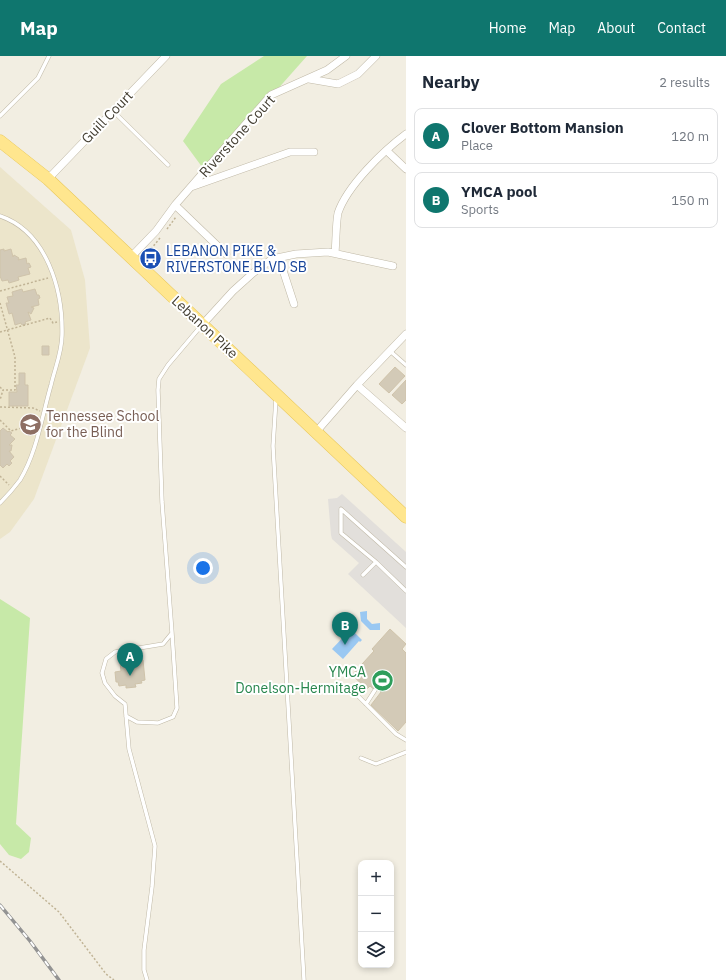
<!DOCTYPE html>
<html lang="en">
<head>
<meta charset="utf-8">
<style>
  :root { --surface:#fff; --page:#f6f6f7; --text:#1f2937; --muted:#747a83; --line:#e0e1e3; --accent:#0f766e }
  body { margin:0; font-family:"IBM Plex Sans",sans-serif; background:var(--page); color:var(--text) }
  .controls { position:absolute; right:12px; bottom:12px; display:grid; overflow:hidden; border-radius:8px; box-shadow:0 2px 6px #0003 }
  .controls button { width:36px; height:36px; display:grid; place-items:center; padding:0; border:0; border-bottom:1px solid var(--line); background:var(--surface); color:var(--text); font:20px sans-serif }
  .you { position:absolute; left:203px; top:512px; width:14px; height:14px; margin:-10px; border:3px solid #fff; border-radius:50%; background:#1a73e8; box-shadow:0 0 0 6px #1a73e833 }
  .badge { display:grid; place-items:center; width:26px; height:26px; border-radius:50%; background:var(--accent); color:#fff; font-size:13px; font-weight:700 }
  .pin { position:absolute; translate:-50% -33px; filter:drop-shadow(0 1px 2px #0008) }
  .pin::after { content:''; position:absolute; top:21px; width:14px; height:12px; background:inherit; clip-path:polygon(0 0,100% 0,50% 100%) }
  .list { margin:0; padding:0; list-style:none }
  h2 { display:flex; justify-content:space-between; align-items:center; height:52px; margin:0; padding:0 16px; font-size:17px }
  h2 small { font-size:13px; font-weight:400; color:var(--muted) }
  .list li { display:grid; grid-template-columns:26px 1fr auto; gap:12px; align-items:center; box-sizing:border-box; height:56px; margin:0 8px 8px; padding:0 8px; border:1px solid var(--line); border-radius:8px }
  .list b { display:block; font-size:15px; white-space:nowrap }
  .list p { margin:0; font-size:13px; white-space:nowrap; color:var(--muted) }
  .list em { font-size:13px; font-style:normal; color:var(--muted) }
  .icon { flex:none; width:22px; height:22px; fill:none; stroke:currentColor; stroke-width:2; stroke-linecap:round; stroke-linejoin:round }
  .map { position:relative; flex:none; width:406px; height:924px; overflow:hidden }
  header { display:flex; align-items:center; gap:24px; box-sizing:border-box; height:56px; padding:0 20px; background:var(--accent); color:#fff }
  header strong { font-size:19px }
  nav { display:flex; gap:22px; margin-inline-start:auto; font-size:14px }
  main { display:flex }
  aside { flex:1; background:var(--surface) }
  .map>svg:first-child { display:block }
  .education { fill:#ece5cb }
  .green { fill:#c7e9a8 }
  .parking { fill:#e2dfdb }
  .water { fill:#9ac8f2 }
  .building { fill:#d3cab7; stroke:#cfc3aa }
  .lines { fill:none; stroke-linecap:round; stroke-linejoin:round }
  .service-casing { stroke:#c0b9a7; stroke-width:4.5 }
  .minor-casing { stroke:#c0b9a7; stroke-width:8 }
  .primary-casing { stroke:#e8c75a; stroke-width:13 }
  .path { stroke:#c0b395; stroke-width:1.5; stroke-dasharray:2 2; stroke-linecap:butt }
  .service { stroke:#fff; stroke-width:3.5 }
  .minor { stroke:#fff; stroke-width:7 }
  .primary { stroke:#ffe68e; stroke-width:12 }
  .rail-casing { stroke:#939393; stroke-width:3.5 }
  .rail { stroke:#fff; stroke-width:2; stroke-dasharray:6; stroke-linecap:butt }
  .labels { text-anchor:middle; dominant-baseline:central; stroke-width:4; stroke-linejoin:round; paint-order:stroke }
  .street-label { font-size:14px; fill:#433e32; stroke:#fff }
  .transit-label { font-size:14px; fill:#164399; stroke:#fff; text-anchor:start }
  .education-label { font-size:14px; fill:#785e54; stroke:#fff; text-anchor:start }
  .leisure-label { font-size:14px; fill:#27864d; stroke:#fff; text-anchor:end }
</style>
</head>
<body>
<header>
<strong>Map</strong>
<nav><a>Home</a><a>Map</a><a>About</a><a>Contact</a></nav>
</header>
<main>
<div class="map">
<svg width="406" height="924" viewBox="0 0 406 924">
  <rect width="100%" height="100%" fill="#f2eee2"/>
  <!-- education -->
  <path class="education" d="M0 111 71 174 85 224 90 292 34 443 10 476 0 483Z"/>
  <!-- green -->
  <path class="green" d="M264 0H307L205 115 183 85 221 28Z
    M0 543 30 562 16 768 31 782 29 796 21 803 9 799 0 788Z"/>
  <!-- parking -->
  <path class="parking" d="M342 438 406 496V572L348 518 359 507 332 483 331 479 328 443 337 442Z"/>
  <!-- water -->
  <path class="water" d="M367 555V563L372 568 380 567V574H370L361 565 360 556Z
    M351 573 362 584 360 586 359 585 343 603 332 593Z"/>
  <!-- building -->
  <path class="building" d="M4 193V195L11 193 13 201 14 199 19 202 18 204 26 202 27 208 29 207 31 211 28 212 30 218 18 221 19 224 9 227 8 224 2 225 0 220V194Z
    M22 233 23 236 35 233 37 239H39L40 242 38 243 39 249 31 251 34 252 31 258 28 256 31 264 25 266 26 268 22 269 21 267 15 269 12 257 9 258 6 247H9L7 241 13 240 12 236Z
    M42 290H49V299H42Z
    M395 311 405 320 389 337 379 328Z
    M19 317H25V329H28V350H9V336H17L16 329H19Z
    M406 324V344L402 348 392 339Z
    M3 372 8 376 9 375 12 377 10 379 15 383 9 389H12L11 395H9L14 401 10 405 12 407 9 410 7 408 3 412 0 409V375Z
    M390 573 406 588 402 593 406 597V666L398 675 371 649 381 636 378 633 376 635 370 630 367 633 352 619 374 595 372 593Z
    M136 601 137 604H143L145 624 141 625 142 627 135 628 136 631 126 632V629L119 630 118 626H116L115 616 121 615 120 607H125L124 602Z"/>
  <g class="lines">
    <defs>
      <path id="service" d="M113 55 168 109
        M0 60 38 22 49 0
        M0 160C47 176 63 234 62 279 62 296 55 312 51 329 42 360 37 396 20 424 14 432 7 440 0 447
        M390 295 406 309
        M276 343 273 390 304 924
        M406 511 341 453V477L376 506 406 535
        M363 519 376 506
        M355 637 396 678 406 684
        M366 648 375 634
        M126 660 137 666 158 667 173 661 177 652 172 577
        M361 702 376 708 406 696
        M147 924 144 914V894L152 831 155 790 129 693 125 648 115 640 105 627 102 617 106 603 115 596 163 588 172 577 162 446 158 334 159 323 168 309 201 270"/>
      <path id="minor" d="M309 23 338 28 358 18 376 0
        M387 95 406 113
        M48 123 166 0
        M191 131 290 96H314
        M175 149 226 198
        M335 197C336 187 336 166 338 157 347 130 383 95 406 78
        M131 201 156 175 175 149 271 39 327 14 346 0
        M279 202 294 248
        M202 269 233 235 253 217 272 203 296 198 328 196 393 210
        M357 329 406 372
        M316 376 357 329 406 278"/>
      <path id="primary" d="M0 85 48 123 406 461"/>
    </defs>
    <!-- service casing -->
    <use href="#service" class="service-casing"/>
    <!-- minor casing -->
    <use href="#minor" class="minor-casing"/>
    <!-- primary casing -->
    <use href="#primary" class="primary-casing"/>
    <!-- path -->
    <path class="path" d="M167 173 176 161
      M146 199 160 182
      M0 235 48 222
      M0 247 15 301V334H3L0 344
      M0 276 50 262 53 267 57 266
      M0 331 3 334
      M0 351 33 352 40 355
      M0 364 11 375 28 370 29 375 35 374
      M0 420 9 429
      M0 805 59 856 106 918 114 924"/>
    <!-- service -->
    <use href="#service" class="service"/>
    <!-- minor -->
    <use href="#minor" class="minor"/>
    <!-- primary -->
    <use href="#primary" class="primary"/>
    <defs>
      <path id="rail" d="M0 849 30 885 59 924"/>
    </defs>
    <!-- rail casing -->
    <use href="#rail" class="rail-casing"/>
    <!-- rail -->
    <use href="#rail" class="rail"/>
  </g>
  <!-- icons -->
  <defs>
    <symbol id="bus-disc" viewBox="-11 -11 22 22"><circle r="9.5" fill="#1a4fb4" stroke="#fff"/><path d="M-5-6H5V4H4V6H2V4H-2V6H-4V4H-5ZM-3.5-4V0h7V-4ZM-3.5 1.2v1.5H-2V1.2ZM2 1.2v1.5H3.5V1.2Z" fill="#fff"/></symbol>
    <symbol id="school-disc" viewBox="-11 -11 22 22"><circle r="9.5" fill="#8d6e63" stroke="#fff"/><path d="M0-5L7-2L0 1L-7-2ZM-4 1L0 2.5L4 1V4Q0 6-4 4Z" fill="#fff"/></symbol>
    <symbol id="stadium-disc" viewBox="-11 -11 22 22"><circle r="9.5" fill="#2e9e5b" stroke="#fff"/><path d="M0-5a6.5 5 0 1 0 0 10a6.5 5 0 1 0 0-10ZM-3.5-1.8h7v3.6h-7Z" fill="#fff"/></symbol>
  </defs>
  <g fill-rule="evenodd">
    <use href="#bus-disc" x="138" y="190" width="25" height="25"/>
    <use href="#school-disc" x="18" y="356" width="25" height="25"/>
    <use href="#stadium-disc" x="370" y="612" width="25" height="25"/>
  </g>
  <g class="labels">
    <!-- street labels -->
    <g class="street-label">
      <text transform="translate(107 61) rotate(-46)">Guill Court</text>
      <text transform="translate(237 80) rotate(-48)">Riverstone Court</text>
      <text transform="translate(205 271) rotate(43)">Lebanon Pike</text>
    </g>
    <!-- transit labels -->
    <g class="transit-label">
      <text x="166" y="195">LEBANON PIKE &amp;<tspan x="166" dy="16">RIVERSTONE BLVD SB</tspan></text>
    </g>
    <!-- education labels -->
    <g class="education-label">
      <text x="46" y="360">Tennessee School<tspan x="46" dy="16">for the Blind</tspan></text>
    </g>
    <!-- leisure labels -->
    <g class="leisure-label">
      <text x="366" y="616">YMCA<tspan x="366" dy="16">Donelson-Hermitage</tspan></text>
    </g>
  </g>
</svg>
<div class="controls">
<button>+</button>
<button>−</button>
<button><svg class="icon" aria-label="layers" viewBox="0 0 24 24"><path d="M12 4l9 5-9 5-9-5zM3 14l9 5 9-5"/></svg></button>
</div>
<div class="you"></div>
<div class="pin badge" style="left:130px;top:620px">A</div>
<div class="pin badge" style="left:345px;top:589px">B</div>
</div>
<aside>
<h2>Nearby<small>2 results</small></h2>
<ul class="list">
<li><span class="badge">A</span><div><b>Clover Bottom Mansion</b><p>Place</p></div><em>120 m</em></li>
<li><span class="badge">B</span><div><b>YMCA pool</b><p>Sports</p></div><em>150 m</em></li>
</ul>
</aside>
</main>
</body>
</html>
